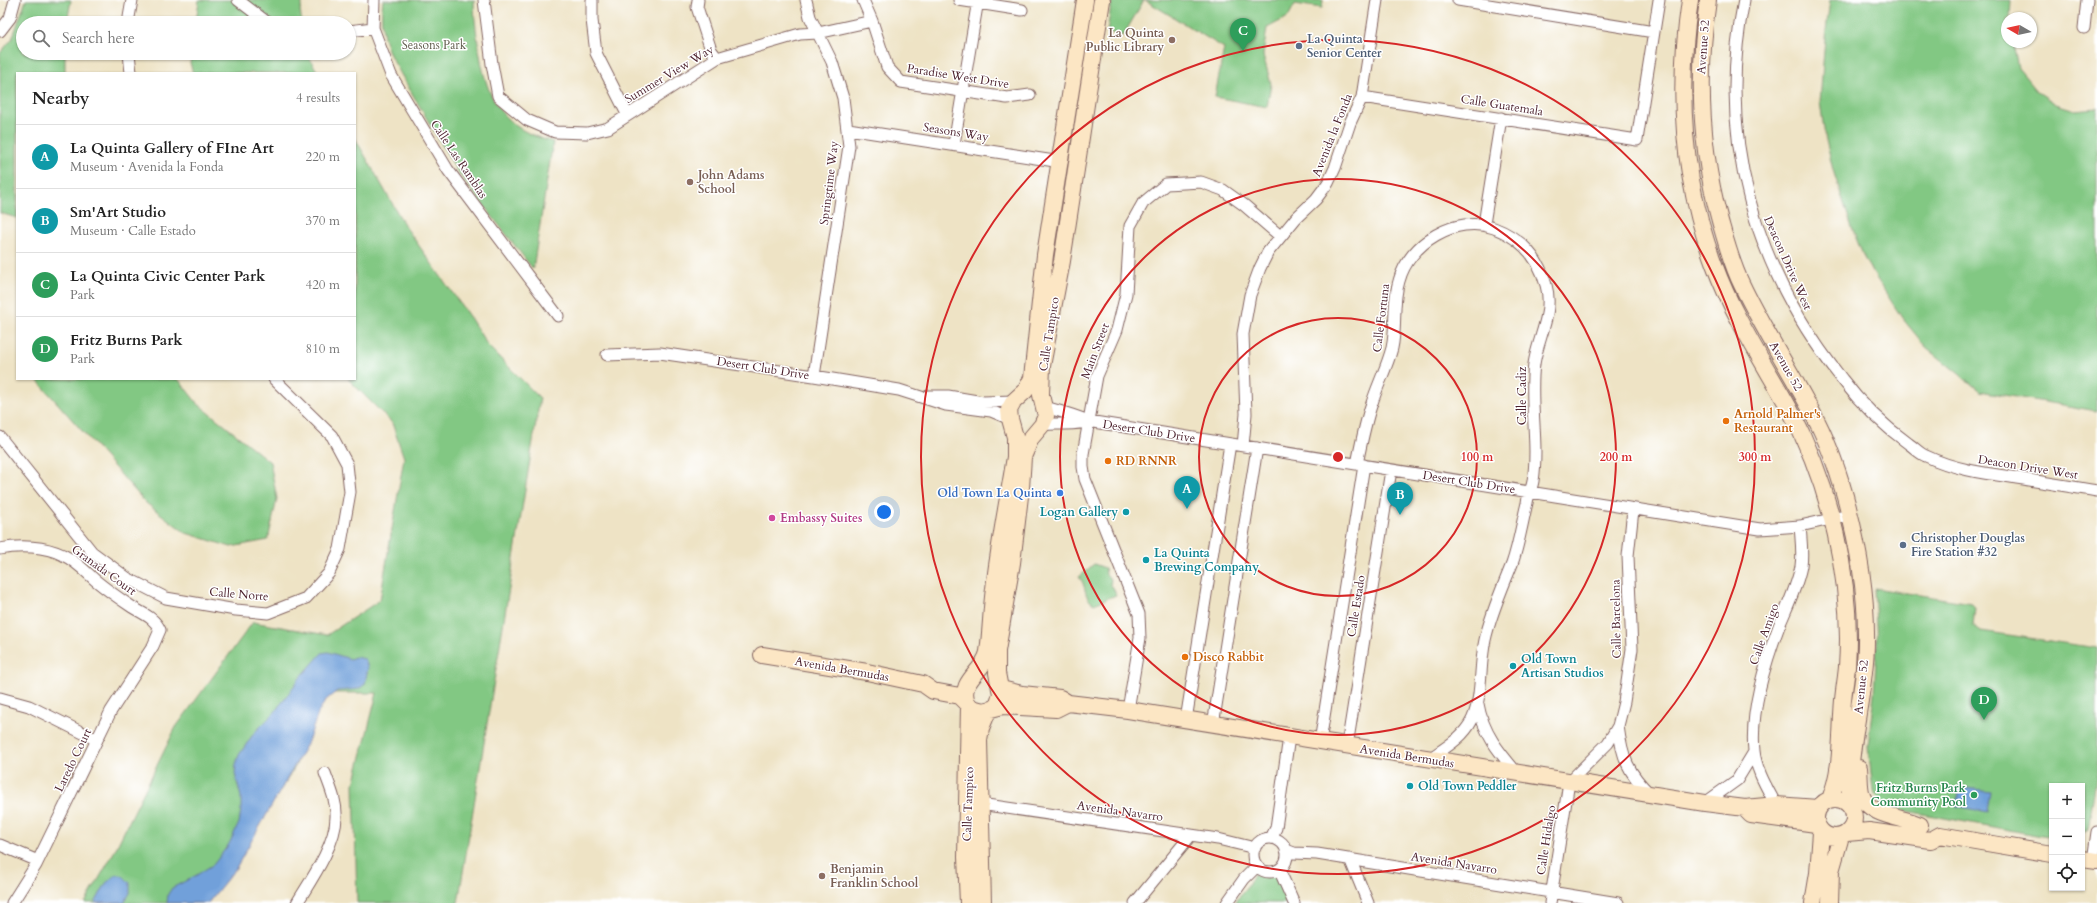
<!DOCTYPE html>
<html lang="en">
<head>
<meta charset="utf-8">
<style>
  :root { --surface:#fff; --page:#f6f6f6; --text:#222; --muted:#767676; --line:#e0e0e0; --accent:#b45309 }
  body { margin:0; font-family:Cardo,serif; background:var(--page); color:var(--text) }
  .controls { position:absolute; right:12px; bottom:12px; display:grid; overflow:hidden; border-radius:0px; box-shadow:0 1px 3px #0004 }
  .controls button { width:36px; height:36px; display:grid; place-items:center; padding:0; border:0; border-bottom:1px solid var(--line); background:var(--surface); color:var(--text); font:20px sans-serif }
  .compass { position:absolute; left:2001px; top:12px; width:36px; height:36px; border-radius:50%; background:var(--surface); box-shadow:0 1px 3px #0004; rotate:279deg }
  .you { position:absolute; left:884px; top:512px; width:14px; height:14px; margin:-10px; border:3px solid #fff; border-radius:50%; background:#1a73e8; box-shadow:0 0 0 6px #1a73e833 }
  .badge { display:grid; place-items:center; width:26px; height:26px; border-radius:50%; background:var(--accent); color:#fff; font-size:13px; font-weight:700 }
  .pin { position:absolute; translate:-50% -33px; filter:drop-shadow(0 1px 2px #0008) }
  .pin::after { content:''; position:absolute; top:21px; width:14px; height:12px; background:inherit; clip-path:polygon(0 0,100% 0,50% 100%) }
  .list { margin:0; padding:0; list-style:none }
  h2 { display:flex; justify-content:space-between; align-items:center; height:52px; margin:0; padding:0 16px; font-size:17px }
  h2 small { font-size:13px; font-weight:400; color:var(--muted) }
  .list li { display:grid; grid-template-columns:26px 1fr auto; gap:12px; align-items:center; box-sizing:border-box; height:64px; padding:0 16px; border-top:1px solid var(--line) }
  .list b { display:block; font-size:15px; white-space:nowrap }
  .list p { margin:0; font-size:13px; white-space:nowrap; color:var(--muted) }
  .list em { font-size:13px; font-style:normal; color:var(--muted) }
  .icon { flex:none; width:22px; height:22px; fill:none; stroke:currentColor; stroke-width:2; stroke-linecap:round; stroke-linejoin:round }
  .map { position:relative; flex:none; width:2097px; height:903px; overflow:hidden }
  .search { position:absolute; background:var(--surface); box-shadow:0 1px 3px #0004; left:16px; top:16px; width:340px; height:44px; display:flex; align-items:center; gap:10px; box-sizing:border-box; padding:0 14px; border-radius:22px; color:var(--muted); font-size:15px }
  .panel { position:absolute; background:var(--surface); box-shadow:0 1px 3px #0004; left:16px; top:72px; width:340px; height:308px; border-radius:0px }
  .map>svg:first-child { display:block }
  .green { fill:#82c883; stroke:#667457 }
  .water { fill:#71a0da; stroke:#5e6082 }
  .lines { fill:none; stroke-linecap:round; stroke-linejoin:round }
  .street-casing { stroke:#836461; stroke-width:13 }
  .secondary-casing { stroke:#836461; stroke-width:18 }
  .street { stroke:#fff; stroke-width:11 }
  .secondary { stroke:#fce6c4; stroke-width:16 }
  .ring { fill:none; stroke:#d62828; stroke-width:2 }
  .education-dot { fill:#8d6e63; stroke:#fff; stroke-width:1.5 }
  .service-dot { fill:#5c6f8a; stroke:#fff; stroke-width:1.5 }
  .food-dot { fill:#e8710a; stroke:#fff; stroke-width:1.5 }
  .shop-dot { fill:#3f7fe0; stroke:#fff; stroke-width:1.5 }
  .culture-dot { fill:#0f9aa8; stroke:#fff; stroke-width:1.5 }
  .hotel-dot { fill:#d1479c; stroke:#fff; stroke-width:1.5 }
  .leisure-dot { fill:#2e9e5b; stroke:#fff; stroke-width:1.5 }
  .labels { text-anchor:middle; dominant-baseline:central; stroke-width:3; stroke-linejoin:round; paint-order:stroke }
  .education-label { font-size:12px; font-weight:bold; fill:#785e54; stroke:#fff; text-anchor:start }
  .service-label { font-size:12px; font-weight:bold; fill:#4e5e75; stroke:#fff; text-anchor:start }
  .park-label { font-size:12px; fill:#5e5a4a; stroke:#fff }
  .street-label { font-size:12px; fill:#4a1f2b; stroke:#fff }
  .food-label { font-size:12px; font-weight:bold; fill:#c56008; stroke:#fff; text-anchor:start }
  .shop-label { font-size:12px; font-weight:bold; fill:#366cbe; stroke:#fff; text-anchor:end }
  .culture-label { font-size:12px; font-weight:bold; fill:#0d838f; stroke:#fff; text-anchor:start }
  .hotel-label { font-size:12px; font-weight:bold; fill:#b23c85; stroke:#fff; text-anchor:start }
  .leisure-label { font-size:12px; font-weight:bold; fill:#27864d; stroke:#fff; text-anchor:end }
  .centre { fill:#d62828; stroke:#fff; stroke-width:2 }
  .ring-label { font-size:12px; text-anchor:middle; font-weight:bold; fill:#d62828; stroke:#fff; stroke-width:3; stroke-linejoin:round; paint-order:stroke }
</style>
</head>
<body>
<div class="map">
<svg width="2097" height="903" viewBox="0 0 2097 903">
  <rect width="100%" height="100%" fill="#fff"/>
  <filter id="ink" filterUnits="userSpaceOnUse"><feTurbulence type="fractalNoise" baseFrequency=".025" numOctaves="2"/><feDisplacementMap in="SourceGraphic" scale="8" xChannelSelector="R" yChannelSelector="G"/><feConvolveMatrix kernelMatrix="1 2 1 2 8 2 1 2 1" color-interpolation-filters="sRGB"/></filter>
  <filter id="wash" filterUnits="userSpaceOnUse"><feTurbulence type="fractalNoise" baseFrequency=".012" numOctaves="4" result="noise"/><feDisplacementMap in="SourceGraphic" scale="16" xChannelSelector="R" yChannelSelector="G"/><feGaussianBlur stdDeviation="0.9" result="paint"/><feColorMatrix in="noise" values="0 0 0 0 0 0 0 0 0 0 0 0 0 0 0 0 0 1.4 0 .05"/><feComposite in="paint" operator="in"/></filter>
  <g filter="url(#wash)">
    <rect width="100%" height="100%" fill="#eee3c5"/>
    <!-- green -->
    <path class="green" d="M26 0H71L67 23H23V53H65V73H17V218L0 213V53L12 39Z
      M199 0H303L300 10 302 23H196Z
      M383 0H474C474 18 477 37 480 55 488 103 504 129 553 142L533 269 457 171 391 57C382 37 380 21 383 0Z
      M1112 0H1144L1123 36 1107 32Z
      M1145 0H1323L1322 8 1295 4 1288 17 1267 28 1263 55 1271 84 1267 107 1215 97 1224 48Z
      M1830 0H2011L2010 18H2007V42H2013L2018 68 2038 92 2056 104 2075 110 2097 108V411L1980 391 1926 347 1902 318 1866 262 1853 231 1833 170 1825 136 1820 102 1825 38Z
      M192 53H307L318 73H193L190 63Z
      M355 138 405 226 471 319 488 346 540 398 458 903H357L354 784 377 693H326L295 767 220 887 207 903H85L113 854 176 727 253 622 327 635 380 600 404 458 392 423 348 379H355Z
      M36 379H178L197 403 270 462 277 499 268 540 231 547 186 533 146 503Z
      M1094 564 1105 568 1106 574 1111 580 1110 585 1113 587 1116 595 1094 604C1083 598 1087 585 1079 577Z
      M1874 588 1972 603 1975 608 1973 625 1981 631 2097 648V774L2088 829 2082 834V786H2052V838L1885 807 1873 792 1868 746 1874 694 1877 644Z
      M1254 874 1263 877 1277 876 1287 903H1234L1248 886Z"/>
    <!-- water -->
    <path class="water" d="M328 652 350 659 355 657 365 659 368 668 365 684 359 689 337 691 326 700 319 711 307 744 236 868 208 903H167L168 894 172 888 195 876 214 864 229 844 239 823 241 810V797L235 774 236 764 239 755 254 733 275 712 299 679 322 653Z
      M1959 787 1990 791 1987 812 1956 806Z
      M116 875 123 876 130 883V893L124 903H95L106 883Z"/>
  </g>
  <g filter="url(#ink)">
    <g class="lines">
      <defs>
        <path id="street" d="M238 0 268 23
          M374 0 373 28 391 75 448 170 558 316
          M484 0 492 64 498 96 527 120 555 132 587 133 608 128 717 58 800 34 818 33 872 21
          M592 0V20L596 53 627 114
          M698 0 697 7 711 50 717 58
          M806 0 810 17 832 62 843 98 849 146 814 376
          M863 0 872 21 887 67 901 82 1007 98 1030 95
          M959 0 1022 10
          M1458 0 1654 32
          M1744 0C1716 138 1755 270 1842 379 1861 404 1884 426 1909 444 1915 448 1920 454 1926 456 1953 469 1982 473 2011 477 2040 482 2068 486 2097 491
          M128 23 132 0
          M2084 28 2087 0
          M0 31 10 18 15 0
          M349 31 373 28
          M129 53 131 73
          M1362 97 1637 140 1659 0
          M848 129 1061 162
          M954 144 978 0
          M1484 224 1501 118
          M607 355 660 353 814 376 899 390 946 405 991 411 1010 419
          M928 396H948L983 402 1014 401
          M1045 407C1059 411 1075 415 1088 421L1760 529 1800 526 1849 515
          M1042 425C1058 422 1073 427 1088 421
          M0 437 92 552 127 578 166 598 236 610 268 613 306 598 329 573 340 549 350 492 347 464 332 436 274 379
          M1243 446 1246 414 1243 334 1250 295 1260 268 1268 252 1296 218 1316 199 1328 183 1335 168 1350 123 1362 97 1377 0
          M1357 464C1361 444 1365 423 1372 403 1378 384 1387 367 1392 348 1397 326 1392 303 1399 281 1409 243 1456 214 1494 228 1521 238 1539 258 1546 285 1554 313 1538 337 1534 364 1529 403 1539 442 1533 481 1532 488 1528 495 1527 503 1522 523 1519 544 1512 564 1502 589 1491 613 1485 640 1479 666 1483 696 1472 720 1463 738 1445 748 1429 759
          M0 549C20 545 45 546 63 555 76 561 85 571 95 580 106 589 120 599 132 607 143 614 154 617 160 630L153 646 111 711 36 865 12 903
          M0 698 29 706 97 740
          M1478 704C1483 733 1499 752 1517 773
          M1128 710 1140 638 1139 614 1085 479 1083 467V454L1097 376 1117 330 1126 294 1130 226 1143 203 1166 184 1201 182 1223 190 1244 205 1280 236
          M1186 720 1230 444
          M1213 725 1257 448
          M1618 726C1622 757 1628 773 1650 794
          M1320 742 1364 465
          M1347 746 1391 470
          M1705 803 1737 780 1754 752
          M980 804 1218 839 1255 848
          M1776 805C1767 788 1756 770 1754 751 1750 711 1765 663 1779 626 1787 607 1797 587 1801 566 1803 553 1801 540 1800 526
          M1271 838 1276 828 1289 737
          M1253 855a17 17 0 1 1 34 0a17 17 0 1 1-34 0Z
          M0 845 38 861
          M1286 850 1294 853 1317 854 1618 903
          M1350 859 1368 903
          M2093 861 2097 832
          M1281 868 1282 876 1294 903
          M297 903C311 880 336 844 336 817 337 802 330 787 325 773
          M1135 903 1191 835
          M1227 903 1244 879 1257 866
          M1550 903 1569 782 1608 743 1618 726 1624 702 1632 649 1628 556 1633 510"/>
        <path id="secondary" d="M1690 0C1677 89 1682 179 1714 264 1733 316 1762 360 1789 408 1830 485 1853 580 1847 667 1846 678 1844 689 1843 700 1840 734 1843 767 1830 799
          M1708 0C1697 75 1700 148 1720 221 1726 242 1732 265 1742 285 1763 329 1790 370 1813 414 1827 439 1837 468 1845 496 1857 540 1866 588 1866 633 1867 677 1855 720 1851 763 1850 777 1850 791 1849 805
          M762 655 867 672 923 684 933 691 960 696 972 708 983 711 1003 706 1056 709 1068 703
          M1001 689 1022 694 1060 698 1068 703 1128 710 1705 803 1745 808 1776 805 1818 808
          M967 702C958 681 984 672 988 652 991 631 991 610 994 589 999 544 1008 500 1015 457V437L1010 419 1009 410 1014 401 1026 390 1032 378 1045 255 1085 0
          M994 708 998 704 1001 694 997 673V651L1012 563 1021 488 1023 457 1031 438 1042 425 1046 416 1041 395 1042 366 1062 261 1102 0
          M1859 768C1860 777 1859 788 1862 796 1869 816 1903 817 1920 825
          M1816 818a19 19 0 1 1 38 0a19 19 0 1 1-38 0Z
          M1747 811 1751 815 1816 824
          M1847 833 1869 831 1931 840 1940 835 2052 854
          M2082 859 2097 861
          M968 903 966 857 969 705
          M983 903 979 740 981 728 988 711
          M1813 903 1818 873 1821 832
          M1830 903 1831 871 1841 836"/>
      </defs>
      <!-- street casing -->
      <use href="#street" class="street-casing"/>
      <!-- secondary casing -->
      <use href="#secondary" class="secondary-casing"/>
      <!-- street -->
      <use href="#street" class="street"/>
      <!-- secondary -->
      <use href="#secondary" class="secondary"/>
    </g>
  </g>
  <!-- distance rings -->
  <g class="ring">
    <circle cx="1338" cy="457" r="139"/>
    <circle cx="1338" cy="457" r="278"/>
    <circle cx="1338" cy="457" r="417"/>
  </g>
  <!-- markers -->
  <g class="education-dot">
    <circle cx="1172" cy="40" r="4"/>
    <circle cx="690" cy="182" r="4"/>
    <circle cx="822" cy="876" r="4"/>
  </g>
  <g class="service-dot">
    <circle cx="1299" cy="46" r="4"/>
    <circle cx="1903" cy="545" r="4"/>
  </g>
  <g class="food-dot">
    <circle cx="1726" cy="421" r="4"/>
    <circle cx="1108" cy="461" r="4"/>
    <circle cx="1185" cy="657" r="4"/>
  </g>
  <circle class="shop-dot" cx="1060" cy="493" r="4"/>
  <g class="culture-dot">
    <circle cx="1126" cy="512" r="4"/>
    <circle cx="1146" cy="560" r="4"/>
    <circle cx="1513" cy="666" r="4"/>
    <circle cx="1410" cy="786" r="4"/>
  </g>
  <circle class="hotel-dot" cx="772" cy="518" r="4"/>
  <circle class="leisure-dot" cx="1974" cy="795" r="4"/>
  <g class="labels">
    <!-- education labels -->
    <g class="education-label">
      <text x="1164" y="33" text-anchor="end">La Quinta<tspan x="1164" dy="14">Public Library</tspan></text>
      <text x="698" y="175">John Adams<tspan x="698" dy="14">School</tspan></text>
      <text x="830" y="869">Benjamin<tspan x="830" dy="14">Franklin School</tspan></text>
    </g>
    <!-- service labels -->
    <g class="service-label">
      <text x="1307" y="39">La Quinta<tspan x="1307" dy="14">Senior Center</tspan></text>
      <text x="1911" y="538">Christopher Douglas<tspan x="1911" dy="14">Fire Station #32</tspan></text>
    </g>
    <!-- park labels -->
    <g class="park-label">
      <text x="434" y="45">Seasons Park</text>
    </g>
    <!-- street labels -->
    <g class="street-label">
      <text transform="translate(1703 47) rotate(-86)">Avenue 52</text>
      <text transform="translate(669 74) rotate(-31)">Summer View Way</text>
      <text transform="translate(958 76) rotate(9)">Paradise West Drive</text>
      <text transform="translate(1502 105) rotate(9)">Calle Guatemala</text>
      <text transform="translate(956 132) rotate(9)">Seasons Way</text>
      <text transform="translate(1332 135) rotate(-68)">Avenida la Fonda</text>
      <text transform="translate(459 159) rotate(56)">Calle Las Ramblas</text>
      <text transform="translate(829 183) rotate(-83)">Springtime Way</text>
      <text transform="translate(1788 263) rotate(66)">Deacon Drive West</text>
      <text transform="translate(1381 318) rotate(-83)">Calle Fortuna</text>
      <text transform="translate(1049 334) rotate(-81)">Calle Tampico</text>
      <text transform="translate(1095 351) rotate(-69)">Main Street</text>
      <text transform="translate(1786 366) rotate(60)">Avenue 52</text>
      <text transform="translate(763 368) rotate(9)">Desert Club Drive</text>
      <text transform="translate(1522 396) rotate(-90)">Calle Cadiz</text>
      <text transform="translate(1149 431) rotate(9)">Desert Club Drive</text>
      <text transform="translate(2028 467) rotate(9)">Deacon Drive West</text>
      <text transform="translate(1469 482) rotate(9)">Desert Club Drive</text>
      <text transform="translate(104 570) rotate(36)">Granada Court</text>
      <text transform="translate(239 594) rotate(5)">Calle Norte</text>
      <text transform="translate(1356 606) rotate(-81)">Calle Estado</text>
      <text transform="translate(1616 619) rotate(-91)">Calle Barcelona</text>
      <text transform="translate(1764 634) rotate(-70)">Calle Amigo</text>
      <text transform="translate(842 669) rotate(10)">Avenida Bermudas</text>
      <text transform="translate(1861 687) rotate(-84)">Avenue 52</text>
      <text transform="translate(1407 756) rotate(9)">Avenida Bermudas</text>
      <text transform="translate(73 760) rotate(-64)">Laredo Court</text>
      <text transform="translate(968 804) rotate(-88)">Calle Tampico</text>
      <text transform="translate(1120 811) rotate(8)">Avenida Navarro</text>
      <text transform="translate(1546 840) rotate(-81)">Calle Hidalgo</text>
      <text transform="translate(1454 863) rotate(9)">Avenida Navarro</text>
    </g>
    <!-- food labels -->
    <g class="food-label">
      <text x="1734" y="414">Arnold Palmer's<tspan x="1734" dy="14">Restaurant</tspan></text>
      <text x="1116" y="461">RD RNNR</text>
      <text x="1193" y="657">Disco Rabbit</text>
    </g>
    <!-- shop labels -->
    <g class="shop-label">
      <text x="1052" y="493">Old Town La Quinta</text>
    </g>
    <!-- culture labels -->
    <g class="culture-label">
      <text x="1118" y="512" text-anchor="end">Logan Gallery</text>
      <text x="1154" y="553">La Quinta<tspan x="1154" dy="14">Brewing Company</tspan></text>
      <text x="1521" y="659">Old Town<tspan x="1521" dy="14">Artisan Studios</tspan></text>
      <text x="1418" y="786">Old Town Peddler</text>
    </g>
    <!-- hotel labels -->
    <g class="hotel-label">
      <text x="780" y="518">Embassy Suites</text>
    </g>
    <!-- leisure labels -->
    <g class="leisure-label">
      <text x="1966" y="788">Fritz Burns Park<tspan x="1966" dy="14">Community Pool</tspan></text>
    </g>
  </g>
  <circle cx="1338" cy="457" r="6" class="centre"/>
  <g class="ring-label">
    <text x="1477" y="461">100 m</text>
    <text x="1616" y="461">200 m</text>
    <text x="1755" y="461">300 m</text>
  </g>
</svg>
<div class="controls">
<button>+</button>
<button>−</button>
<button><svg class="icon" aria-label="locate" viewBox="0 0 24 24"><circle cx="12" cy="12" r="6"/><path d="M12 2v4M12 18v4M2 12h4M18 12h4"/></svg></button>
</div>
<svg class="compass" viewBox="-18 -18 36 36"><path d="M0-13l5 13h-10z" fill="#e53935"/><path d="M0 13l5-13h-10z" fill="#767676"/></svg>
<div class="you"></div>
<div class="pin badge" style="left:1187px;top:509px;background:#0f9aa8">A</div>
<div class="pin badge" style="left:1400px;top:515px;background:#0f9aa8">B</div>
<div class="pin badge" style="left:1243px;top:51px;background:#2e9e5b">C</div>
<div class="pin badge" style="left:1984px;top:720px;background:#2e9e5b">D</div>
<div class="search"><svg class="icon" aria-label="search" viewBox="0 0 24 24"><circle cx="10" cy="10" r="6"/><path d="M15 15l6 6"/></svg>Search here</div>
<section class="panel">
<h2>Nearby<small>4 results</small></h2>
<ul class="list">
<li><span class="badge" style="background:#0f9aa8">A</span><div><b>La Quinta Gallery of FIne Art</b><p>Museum · Avenida la Fonda</p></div><em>220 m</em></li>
<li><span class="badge" style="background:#0f9aa8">B</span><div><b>Sm'Art Studio</b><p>Museum · Calle Estado</p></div><em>370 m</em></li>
<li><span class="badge" style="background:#2e9e5b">C</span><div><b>La Quinta Civic Center Park</b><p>Park</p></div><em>420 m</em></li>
<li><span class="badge" style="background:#2e9e5b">D</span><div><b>Fritz Burns Park</b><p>Park</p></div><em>810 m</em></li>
</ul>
</section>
</div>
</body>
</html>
